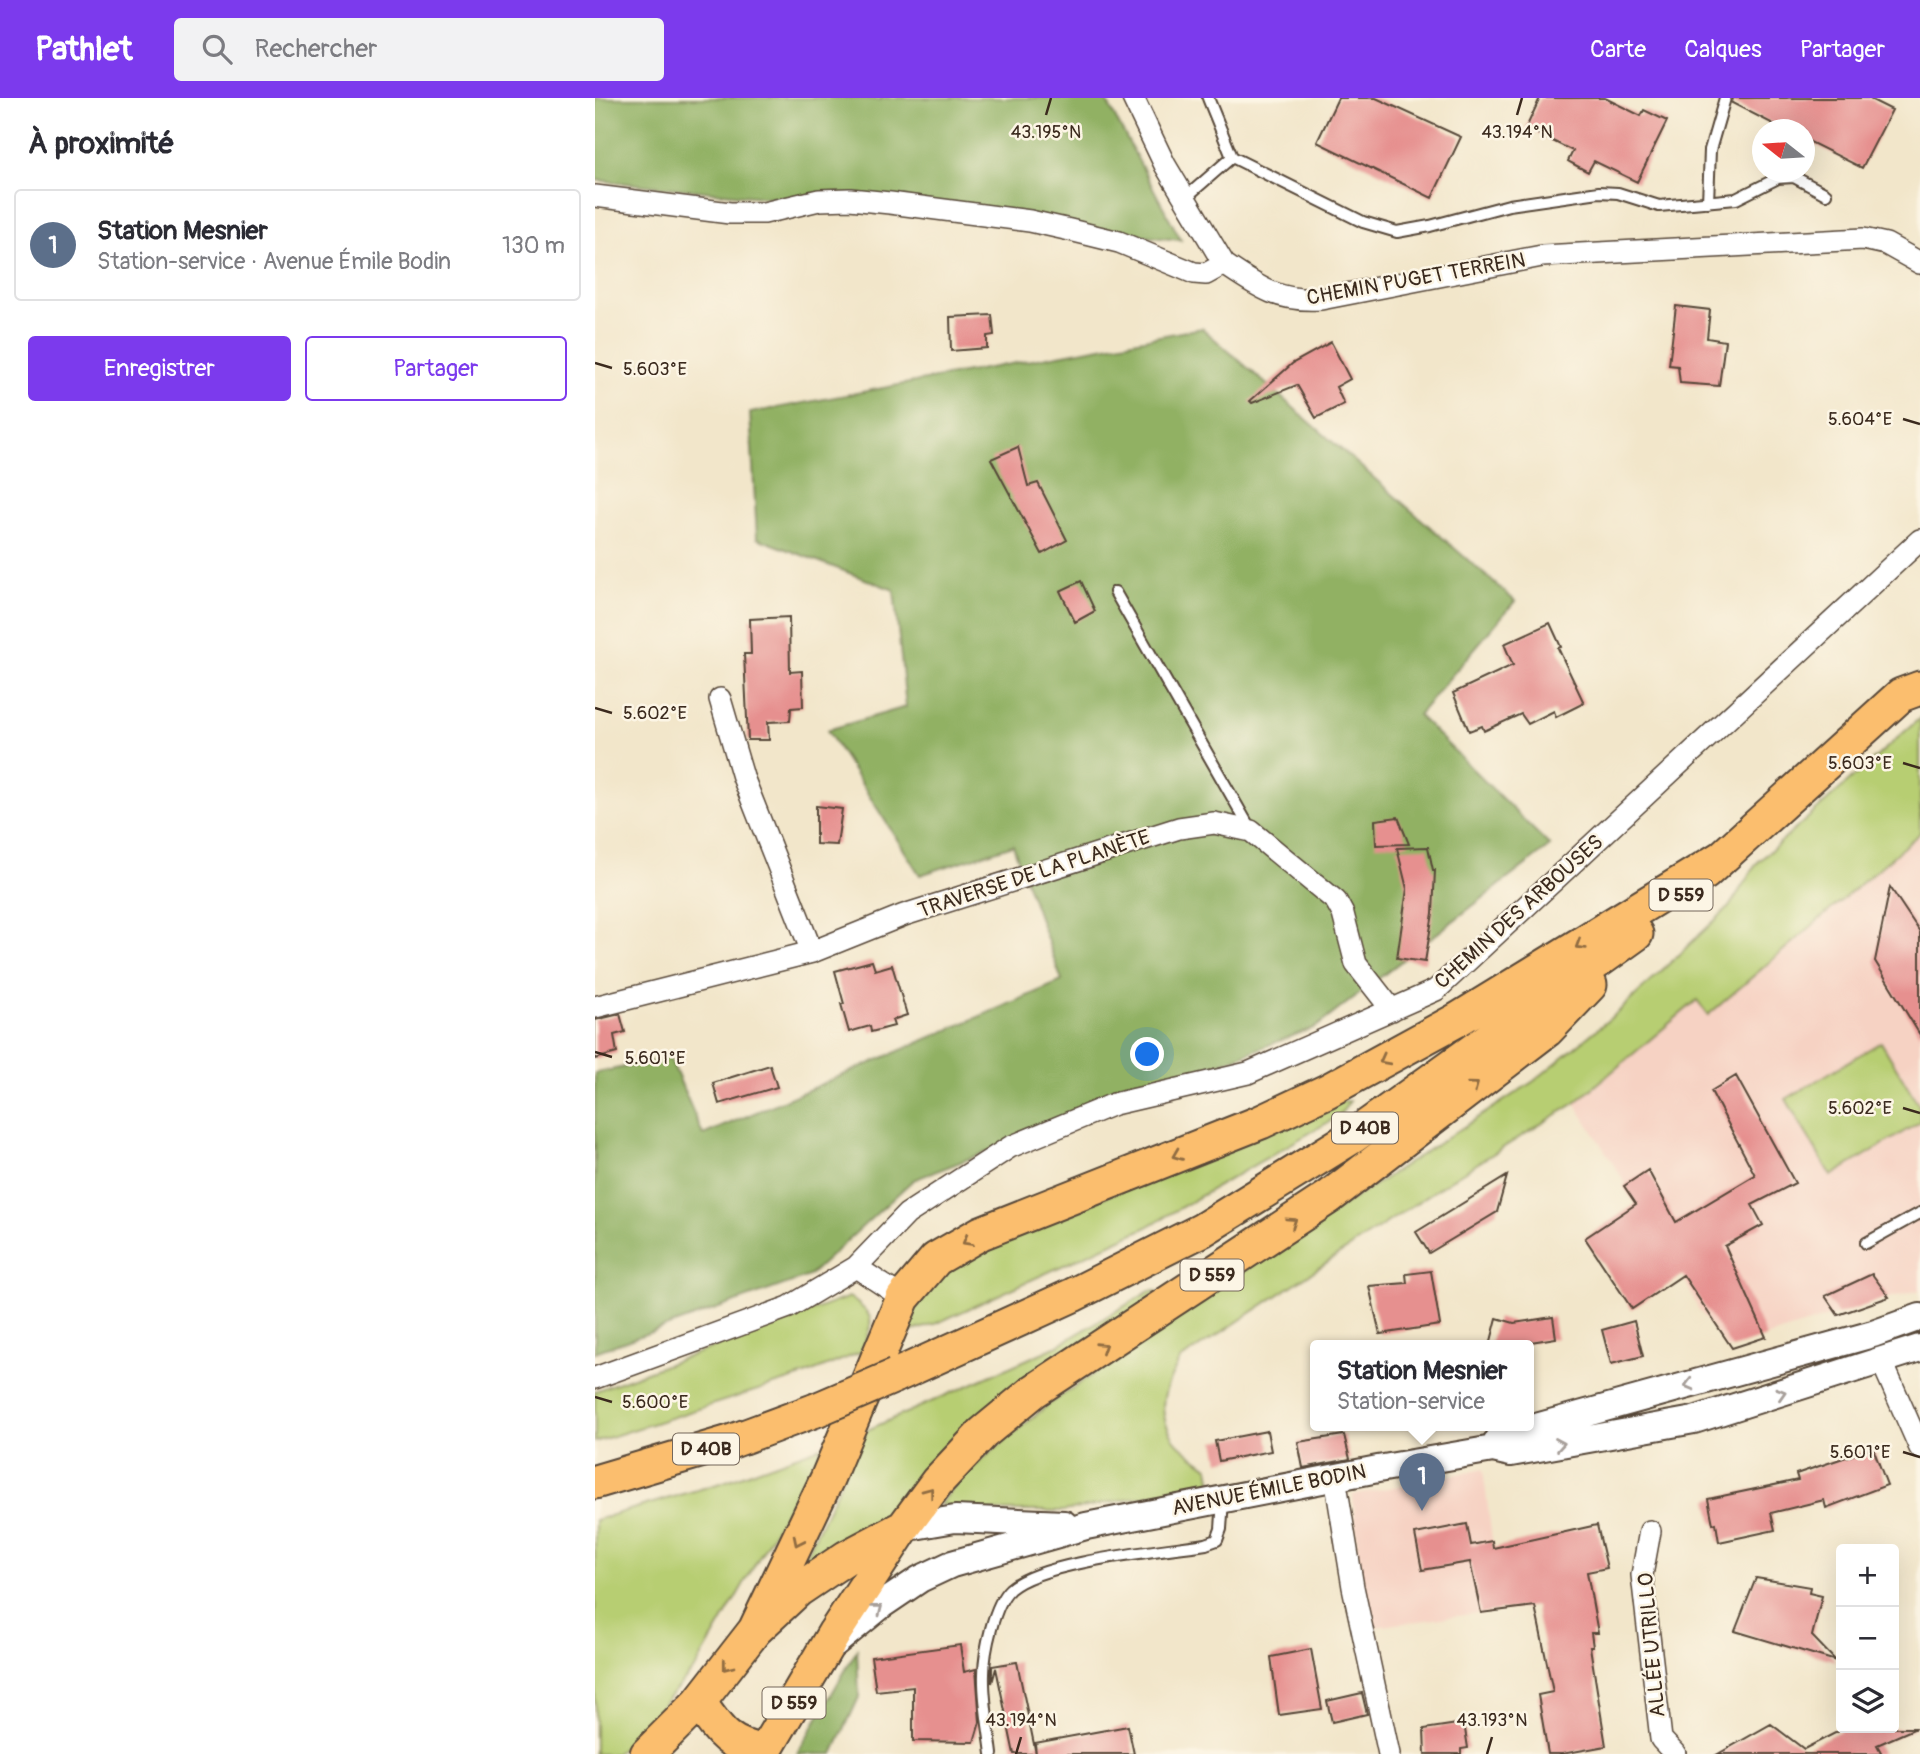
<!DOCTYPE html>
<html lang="fr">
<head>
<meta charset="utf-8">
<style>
  :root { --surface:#fff; --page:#f2f2f3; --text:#2b2b33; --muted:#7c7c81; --line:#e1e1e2; --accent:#7c3aed }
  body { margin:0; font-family:Pangolin,sans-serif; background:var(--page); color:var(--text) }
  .controls { position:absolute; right:21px; bottom:21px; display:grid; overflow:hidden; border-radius:7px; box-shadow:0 7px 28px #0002 }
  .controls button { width:63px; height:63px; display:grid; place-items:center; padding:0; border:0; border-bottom:2px solid var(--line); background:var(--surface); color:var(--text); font:35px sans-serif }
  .compass { position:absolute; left:1157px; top:21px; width:63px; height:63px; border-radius:50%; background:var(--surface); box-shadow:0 7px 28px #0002; rotate:287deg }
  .you { position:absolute; left:553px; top:957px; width:24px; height:24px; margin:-18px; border:5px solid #fff; border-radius:50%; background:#1a73e8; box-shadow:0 0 0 10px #1a73e833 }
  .badge { display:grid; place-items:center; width:46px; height:46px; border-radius:50%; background:var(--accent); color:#fff; font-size:23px; font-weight:700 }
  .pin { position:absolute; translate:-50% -58px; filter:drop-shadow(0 2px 4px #0008) }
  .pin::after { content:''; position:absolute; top:37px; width:24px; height:21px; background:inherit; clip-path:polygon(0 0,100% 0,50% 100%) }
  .popup { position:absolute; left:715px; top:1242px; width:224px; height:91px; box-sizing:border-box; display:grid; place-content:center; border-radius:7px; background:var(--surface); filter:drop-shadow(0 2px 5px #0005); font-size:23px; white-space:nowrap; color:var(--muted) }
  .popup b { font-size:26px; color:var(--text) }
  .popup::after { content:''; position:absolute; left:50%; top:100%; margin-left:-14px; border:14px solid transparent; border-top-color:var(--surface) }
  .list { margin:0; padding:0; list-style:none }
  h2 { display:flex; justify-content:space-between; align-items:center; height:91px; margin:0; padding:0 28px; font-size:30px }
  h2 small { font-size:23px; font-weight:400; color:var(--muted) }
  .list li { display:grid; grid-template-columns:46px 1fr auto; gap:21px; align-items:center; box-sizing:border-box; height:112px; margin:0 14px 14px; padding:0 14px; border:2px solid var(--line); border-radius:7px }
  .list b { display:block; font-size:26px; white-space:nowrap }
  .list p { margin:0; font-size:23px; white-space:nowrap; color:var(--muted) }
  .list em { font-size:23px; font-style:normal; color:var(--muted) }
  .actions { display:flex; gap:14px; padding:21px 28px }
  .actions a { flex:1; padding:16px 0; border:2px solid var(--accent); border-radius:7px; text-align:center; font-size:24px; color:var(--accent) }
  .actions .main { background:var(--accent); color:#fff }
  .icon { flex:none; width:38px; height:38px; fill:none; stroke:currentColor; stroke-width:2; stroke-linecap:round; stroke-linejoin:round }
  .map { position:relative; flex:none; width:1325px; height:1656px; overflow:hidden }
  header { display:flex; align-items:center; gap:42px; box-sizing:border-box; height:98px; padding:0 35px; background:var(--accent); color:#fff }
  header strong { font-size:33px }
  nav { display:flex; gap:38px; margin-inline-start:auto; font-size:24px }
  .search { width:490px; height:63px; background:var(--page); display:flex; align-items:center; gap:18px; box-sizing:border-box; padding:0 24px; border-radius:7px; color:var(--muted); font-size:26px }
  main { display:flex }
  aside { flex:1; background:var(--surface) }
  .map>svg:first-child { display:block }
  .built { fill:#f6d2c3 }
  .green { fill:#b7ce72; stroke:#797c48; stroke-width:2 }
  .forest { fill:#91b164; stroke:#666e41; stroke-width:2 }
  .building { fill:#e6908f }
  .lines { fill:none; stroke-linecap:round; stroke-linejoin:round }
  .service-casing { stroke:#564638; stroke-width:14 }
  .minor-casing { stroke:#564638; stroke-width:24 }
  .tertiary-casing { stroke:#564638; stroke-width:30 }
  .primary-casing { stroke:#564638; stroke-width:37 }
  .service { stroke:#fff; stroke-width:10 }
  .minor { stroke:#fff; stroke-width:21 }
  .tertiary { stroke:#fff; stroke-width:26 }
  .primary { stroke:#fbbe6e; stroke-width:33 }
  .primary-bridge-casing { stroke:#564638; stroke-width:37; stroke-linecap:butt }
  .primary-bridge { stroke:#fbbe6e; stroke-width:33 }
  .oneway { stroke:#916d42 }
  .oneway2 { stroke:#a79f9a }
  .ticks { fill:none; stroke:#3b2a1e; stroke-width:2.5 }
  .labels { text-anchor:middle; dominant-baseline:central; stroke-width:5; stroke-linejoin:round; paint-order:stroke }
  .shield { fill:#fcf5e5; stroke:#75675a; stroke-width:2 }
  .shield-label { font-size:19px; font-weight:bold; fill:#3b2a1e }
  .street-label { font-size:21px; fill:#3b2a1e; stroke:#fcf5e5 }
  .ticks-label { font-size:18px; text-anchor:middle; fill:#3b2a1e; stroke:#fcf5e5; stroke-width:5; stroke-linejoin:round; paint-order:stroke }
</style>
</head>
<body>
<header>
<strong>Pathlet</strong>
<div class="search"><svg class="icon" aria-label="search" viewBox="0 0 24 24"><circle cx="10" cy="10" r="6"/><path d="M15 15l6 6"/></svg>Rechercher</div>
<nav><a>Carte</a><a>Calques</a><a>Partager</a></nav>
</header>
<main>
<aside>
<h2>À proximité<small></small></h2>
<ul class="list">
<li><span class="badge" style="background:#5c6f8a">1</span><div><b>Station Mesnier</b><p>Station-service · Avenue Émile Bodin</p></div><em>130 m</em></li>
</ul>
<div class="actions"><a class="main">Enregistrer</a><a>Partager</a></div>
</aside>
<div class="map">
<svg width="1325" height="1656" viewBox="0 0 1325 1656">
  <rect width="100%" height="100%" fill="#fcf5e5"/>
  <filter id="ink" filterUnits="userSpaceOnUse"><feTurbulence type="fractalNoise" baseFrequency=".0143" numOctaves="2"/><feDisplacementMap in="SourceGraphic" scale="14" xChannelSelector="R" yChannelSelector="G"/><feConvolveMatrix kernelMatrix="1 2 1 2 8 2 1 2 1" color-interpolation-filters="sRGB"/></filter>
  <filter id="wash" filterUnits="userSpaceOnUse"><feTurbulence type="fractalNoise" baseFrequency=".00686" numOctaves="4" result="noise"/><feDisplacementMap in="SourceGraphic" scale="28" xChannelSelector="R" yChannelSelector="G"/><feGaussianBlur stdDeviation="1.57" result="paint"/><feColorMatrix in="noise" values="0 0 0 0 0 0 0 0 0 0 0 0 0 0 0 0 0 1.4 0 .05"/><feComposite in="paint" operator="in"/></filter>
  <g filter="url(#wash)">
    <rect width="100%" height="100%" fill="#f2e6ca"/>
    <!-- built -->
    <path class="built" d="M1325 735V1192L1293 1200 1132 1251 1103 1210 1085 1172 980 1005 1102 902 1113 916Z
      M888 1371 906 1512 772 1530 763 1460 758 1397Z"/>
    <!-- green -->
    <path class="green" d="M1325 620V735L1113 917 1102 902 980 1005 859 1080 585 1262C570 1288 559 1312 579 1341 587 1352 603 1361 614 1370L617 1386 469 1413H364L345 1406 370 1376 453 1307 674 1156 939 983 1023 914 1134 809 1162 765Z
      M1286 944 1325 1009V1024L1236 1078 1191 1001Z
      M740 1003H755L744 1018 552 1129 340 1226 311 1235 316 1215 361 1161Z
      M555 1193H563L297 1424 195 1491 270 1333 460 1249Z
      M254 1199C284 1220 277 1223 266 1254L210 1277 0 1344V1293Z
      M228 1348 101 1569 32 1646 20 1656H0V1422L126 1385Z"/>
    <!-- forest -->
    <path class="forest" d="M0 0H254L286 2V0H510L586 142 0 82Z
      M607 230 920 503 823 617 955 748 721 929 318 1082 214 1178 0 1254V975L75 960 108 1037 467 883 418 747 325 777 232 632 311 609 299 492 162 440 155 315Z
      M262 1552 264 1599 238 1656H202Z"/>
    <g id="blocks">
      <!-- building -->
      <path class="building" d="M743 0H781L866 39 837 100 722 44Z
        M945 0H1010L1046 18 1049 12 1072 23 1042 84 999 63 993 74 982 68 973 63 978 53 931 30Z
        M1138 0H1273L1297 12 1267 70 1209 41V32H1190L1137 5Z
        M1081 208 1115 212 1112 240 1130 243 1124 288 1085 285 1083 268 1074 267Z
        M397 217 399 237 392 238V250L356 253 355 219Z
        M736 244 755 281 741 289 749 306 721 320 702 287 657 305 655 303 698 265Z
        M423 349 433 388 443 385 472 442 447 456 396 361Z
        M486 483 500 513 480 524 465 493Z
        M194 519 195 574 207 573 208 609 196 610 195 623 173 624 174 642H153L149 556H156L155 521Z
        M955 525 966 549 963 550 989 605 961 619 959 613 933 626 926 616 889 633 887 628 874 633 858 595 918 567 909 546Z
        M221 708 247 711 242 747 221 746Z
        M803 719 814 746 781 747 780 722Z
        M833 749 838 772H840L838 815 830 864 802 860 812 791 802 750Z
        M1295 789 1325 834V937L1280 863Z
        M277 863 280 872 297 867 312 917 297 922 299 928 276 934 275 928 254 934 246 906H249L240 873Z
        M25 916 30 934 19 937 22 955 0 961V922Z
        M175 967 182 989 124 1006 118 985Z
        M1141 978 1200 1085 1157 1107 1168 1127 1130 1148 1171 1239 1137 1250 1088 1177 1037 1211 990 1140 1041 1106 1029 1088 1053 1072 1081 1124 1160 1077 1116 993Z
        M912 1078 902 1114 834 1155 821 1134Z
        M836 1173 845 1227 785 1236 774 1188 812 1185 811 1176Z
        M1277 1176 1294 1199 1243 1217 1230 1198Z
        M958 1219 961 1240 917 1247H895L902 1220 919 1225Z
        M1039 1223 1048 1258 1016 1266 1007 1232Z
        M672 1333 676 1353 624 1363 620 1343Z
        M749 1337 755 1361 708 1370 703 1344Z
        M1278 1350 1292 1387 1231 1410 1229 1402 1176 1415 1180 1432 1124 1444 1121 1425 1118 1426 1113 1401 1203 1382 1201 1376Z
        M872 1426 876 1447 897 1443 898 1450 1002 1427 1012 1470 992 1474 1003 1535H996L998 1549H995L1011 1648 967 1656H953L943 1597 958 1594 940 1508 886 1515 875 1464 827 1472 820 1436Z
        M1161 1480 1215 1489 1214 1495 1227 1498 1217 1538 1241 1563 1140 1533Z
        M365 1547 369 1574 381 1571 385 1624 379 1644 318 1643V1589L281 1593 276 1559Z
        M716 1551 727 1611 684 1617 676 1559Z
        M422 1564 441 1656H419L401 1570 397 1585V1568Z
        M767 1595 772 1616 737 1624 732 1603Z
        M869 1625 873 1650 866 1651V1656H830L829 1631Z
        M1176 1626 1209 1651 1250 1630H1321L1282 1647 1287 1656H1123Z
        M533 1628 539 1656H441L440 1645Z"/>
    </g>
  </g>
  <g filter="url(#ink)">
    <use href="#blocks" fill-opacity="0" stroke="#564638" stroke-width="2"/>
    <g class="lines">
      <defs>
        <path id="service" d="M613 0 637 59
          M590 100 637 59 768 124 802 134 835 128 914 107 1004 94 1023 95 1064 108 1141 101 1183 80 1199 79 1231 96
          M1113 104 1115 52 1130 0
          M520 494 656 732
          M1271 1145 1325 1115
          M397 1656C394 1630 388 1602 389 1576 389 1554 399 1506 415 1491 447 1463 565 1453 611 1446L622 1442 626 1431 628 1401"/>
        <path id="minor" d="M538 0 570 67 629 166
          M0 98 135 115H169L224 102 255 101 295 105 435 123 475 132 524 144 599 175 611 176 629 166C663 189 683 204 726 201L947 158 1268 141 1291 146 1325 165
          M125 601 148 679 217 854
          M0 909 217 854 309 817 584 730 619 725 656 733 741 803 748 816 761 866 797 912
          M261 1169 308 1200
          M1287 1264 1325 1350
          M0 1280 194 1209 261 1169 312 1116 415 1049 519 1006 653 975 841 892 1325 442
          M740 1379 758 1489 794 1656
          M1055 1433 1047 1477 1066 1641 1080 1656"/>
        <path id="tertiary" d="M898 1351 905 1339 1278 1236 1325 1219
          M308 1430 360 1421 469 1426
          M239 1546 288 1506 325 1481 357 1466 491 1428 783 1371 898 1351 916 1355 1099 1322 1325 1250"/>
        <path id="primary" d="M1110 775 1306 597 1325 590
          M300 1278 478 1197 607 1132 757 1039 1041 836
          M0 1384 135 1344 221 1312
          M160 1532 232 1381 308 1200 341 1161 386 1135 666 1024 732 993 862 922 1126 760
          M104 1604C125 1634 131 1646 169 1654
          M52 1656 104 1604 160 1532 203 1492 252 1459 303 1432
          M168 1656 240 1534 308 1430 342 1384 388 1335 439 1293 734 1099 952 932 995 887"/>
      </defs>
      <!-- service casing -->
      <use href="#service" class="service-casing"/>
      <!-- minor casing -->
      <use href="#minor" class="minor-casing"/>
      <!-- tertiary casing -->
      <use href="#tertiary" class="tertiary-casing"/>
      <!-- primary casing -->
      <use href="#primary" class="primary-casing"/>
      <!-- service -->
      <use href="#service" class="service"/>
      <!-- minor -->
      <use href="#minor" class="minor"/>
      <!-- tertiary -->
      <use href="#tertiary" class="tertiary"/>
      <!-- primary -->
      <use href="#primary" class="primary"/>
      <defs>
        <path id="primary-bridge" d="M221 1312 300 1278"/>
      </defs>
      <!-- primary-bridge casing -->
      <use href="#primary-bridge" class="primary-bridge-casing"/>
      <!-- primary-bridge -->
      <use href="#primary-bridge" class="primary-bridge"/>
    </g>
    <!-- one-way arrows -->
    <defs><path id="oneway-chevron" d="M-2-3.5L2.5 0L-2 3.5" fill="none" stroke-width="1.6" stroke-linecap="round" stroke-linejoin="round" transform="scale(1.75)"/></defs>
    <g class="oneway">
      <use href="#oneway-chevron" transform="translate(985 847) rotate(148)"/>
      <use href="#oneway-chevron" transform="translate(789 962) rotate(152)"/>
      <use href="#oneway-chevron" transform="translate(879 988) rotate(-37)"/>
      <use href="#oneway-chevron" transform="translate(582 1057) rotate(158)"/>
      <use href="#oneway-chevron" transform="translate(697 1124) rotate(-34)"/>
      <use href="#oneway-chevron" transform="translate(372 1143) rotate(150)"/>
      <use href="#oneway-chevron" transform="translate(507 1249) rotate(-33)"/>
      <use href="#oneway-chevron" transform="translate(334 1394) rotate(-53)"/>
      <use href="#oneway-chevron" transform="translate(203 1443) rotate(116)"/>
      <use href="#oneway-chevron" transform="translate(132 1568) rotate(128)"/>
    </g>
    <g class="oneway2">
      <use href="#oneway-chevron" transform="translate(1094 1287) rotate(165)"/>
      <use href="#oneway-chevron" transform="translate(1186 1295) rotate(-17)"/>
      <use href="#oneway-chevron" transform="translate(965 1346) rotate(-10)"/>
      <use href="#oneway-chevron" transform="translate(283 1511) rotate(-38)"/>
    </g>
  </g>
  <!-- ticks -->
  <path class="ticks" d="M451 17 456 0M922 17 927 0M0 265 17 270M1308 321 1325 326M0 610 17 615M1308 665 1325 670M0 954 17 959M1308 1010 1325 1015M0 1299 17 1304M1308 1354 1325 1359M421 1656 426 1639M892 1656 897 1639"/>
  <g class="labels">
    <!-- shield labels -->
    <g class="shield">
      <rect x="1054.5" y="781.5" width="63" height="31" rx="5"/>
      <rect x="737" y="1014.5" width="66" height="31" rx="5"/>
      <rect x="585.5" y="1161.5" width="63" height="31" rx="5"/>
      <rect x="78" y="1335.5" width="66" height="31" rx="5"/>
      <rect x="167.5" y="1589.5" width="63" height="31" rx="5"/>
    </g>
    <g class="shield-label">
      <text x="1086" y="797">D 559</text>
      <text x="770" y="1030">D 40B</text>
      <text x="617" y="1177">D 559</text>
      <text x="111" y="1351">D 40B</text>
      <text x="199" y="1605">D 559</text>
    </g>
    <!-- street labels -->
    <g class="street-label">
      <text transform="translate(821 181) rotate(-10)">CHEMIN PUGET TERREIN</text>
      <text transform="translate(439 776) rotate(-18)">TRAVERSE DE LA PLANÈTE</text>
      <text transform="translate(924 814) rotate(-42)">CHEMIN DES ARBOUSES</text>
      <text transform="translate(674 1392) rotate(-11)">AVENUE ÉMILE BODIN</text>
      <text transform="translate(1057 1547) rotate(-95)">ALLÉE UTRILLO</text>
    </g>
  </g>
  <g class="ticks-label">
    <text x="451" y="40">43.195°N</text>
    <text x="922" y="40">43.194°N</text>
    <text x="60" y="277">5.603°E</text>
    <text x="1265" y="327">5.604°E</text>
    <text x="60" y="621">5.602°E</text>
    <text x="1265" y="671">5.603°E</text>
    <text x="60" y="966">5.601°E</text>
    <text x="1265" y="1016">5.602°E</text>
    <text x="60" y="1310">5.600°E</text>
    <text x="1265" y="1360">5.601°E</text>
    <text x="426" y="1628">43.194°N</text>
    <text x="897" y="1628">43.193°N</text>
  </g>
</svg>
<div class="controls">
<button>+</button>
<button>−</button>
<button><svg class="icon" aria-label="layers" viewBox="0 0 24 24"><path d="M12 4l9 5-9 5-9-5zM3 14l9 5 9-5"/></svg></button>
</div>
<svg class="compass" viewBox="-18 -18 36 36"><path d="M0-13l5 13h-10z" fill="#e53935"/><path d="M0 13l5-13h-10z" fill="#7c7c81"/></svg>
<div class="you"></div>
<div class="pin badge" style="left:827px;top:1413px;background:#5c6f8a">1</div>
<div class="popup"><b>Station Mesnier</b>Station-service</div>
</div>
</main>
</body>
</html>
